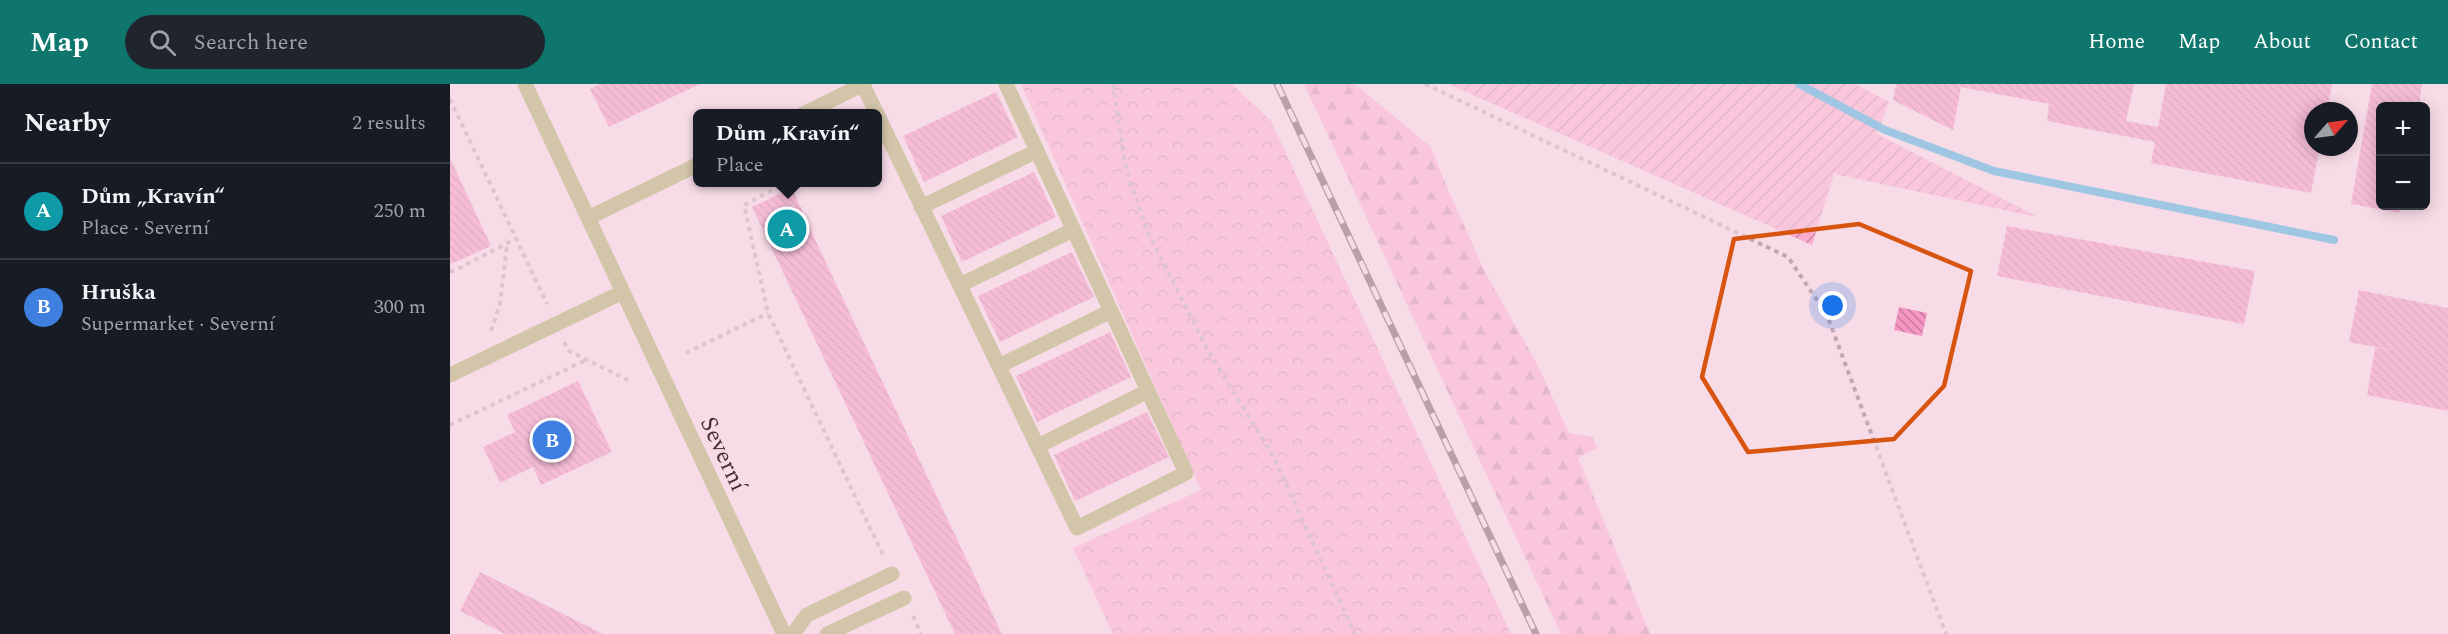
<!DOCTYPE html>
<html lang="en">
<head>
<meta charset="utf-8">
<style>
  :root { --surface:#171b24; --page:#20242c; --text:#f1f3f6; --muted:#9ea1a6; --line:#363941; --accent:#0f766e }
  body { margin:0; font-family:Spectral,serif; background:var(--page); color:var(--text) }
  .controls { position:absolute; right:18px; top:18px; display:grid; overflow:hidden; border-radius:9px; box-shadow:0 3px 15px #0003 }
  .controls button { width:54px; height:54px; display:grid; place-items:center; padding:0; border:0; border-bottom:2px solid var(--line); background:var(--surface); color:var(--text); font:30px sans-serif }
  .compass { position:absolute; left:1854px; top:18px; width:54px; height:54px; border-radius:50%; background:var(--surface); box-shadow:0 3px 15px #0003; rotate:62deg }
  .you { position:absolute; left:1383px; top:222px; width:21px; height:21px; margin:-15px; border:4px solid #fff; border-radius:50%; background:#1a73e8; box-shadow:0 0 0 9px #1a73e833 }
  .badge { display:grid; place-items:center; width:39px; height:39px; border-radius:50%; background:var(--accent); color:#fff; font-size:20px; font-weight:700 }
  .pin { position:absolute; translate:-50% -50%; border:3px solid #fff; box-shadow:0 2px 6px #0006 }
  .popup { position:absolute; left:243px; top:25px; width:189px; height:78px; box-sizing:border-box; display:grid; place-content:center; border-radius:9px; background:var(--surface); filter:drop-shadow(0 2px 4px #0005); font-size:20px; white-space:nowrap; color:var(--muted) }
  .popup b { font-size:22px; color:var(--text) }
  .popup::after { content:''; position:absolute; left:50%; top:100%; margin-left:-12px; border:12px solid transparent; border-top-color:var(--surface) }
  .list { margin:0; padding:0; list-style:none }
  h2 { display:flex; justify-content:space-between; align-items:center; height:78px; margin:0; padding:0 24px; font-size:26px }
  h2 small { font-size:20px; font-weight:400; color:var(--muted) }
  .list li { display:grid; grid-template-columns:39px 1fr auto; gap:18px; align-items:center; box-sizing:border-box; height:96px; padding:0 24px; border-top:2px solid var(--line) }
  .list b { display:block; font-size:22px; white-space:nowrap }
  .list p { margin:0; font-size:20px; white-space:nowrap; color:var(--muted) }
  .list em { font-size:20px; font-style:normal; color:var(--muted) }
  .icon { flex:none; width:33px; height:33px; fill:none; stroke:currentColor; stroke-width:2; stroke-linecap:round; stroke-linejoin:round }
  .map { position:relative; flex:none; width:1998px; height:550px; overflow:hidden }
  header { display:flex; align-items:center; gap:36px; box-sizing:border-box; height:84px; padding:0 30px; background:var(--accent); color:#fff }
  header strong { font-size:28px }
  nav { display:flex; gap:33px; margin-inline-start:auto; font-size:21px }
  .search { width:420px; height:54px; background:var(--page); display:flex; align-items:center; gap:15px; box-sizing:border-box; padding:0 21px; border-radius:33px; color:var(--muted); font-size:22px }
  main { display:flex }
  aside { flex:1; background:var(--surface) }
  .map>svg:first-child { display:block }
  .forest { fill:url(#forest-firs) }
  .park { fill:url(#park-crowns) }
  .garden { fill:url(#garden-furrows) }
  .lines { fill:none; stroke-linecap:round; stroke-linejoin:round }
  .stream { stroke:#34aedf; stroke-width:8 }
  .building { fill:url(#building-back-hatch) }
  .path { stroke:#c2a7b2; stroke-width:4; stroke-dasharray:4.5 4.5; stroke-linecap:butt }
  .minor { stroke:#a6a85e; stroke-width:15 }
  .rail-casing { stroke:#6f5661; stroke-width:7 }
  .rail { stroke:#f7dce7; stroke-width:4.5; stroke-dasharray:14; stroke-linecap:butt }
  .marked { fill:none; stroke:#d85511; stroke-width:4.5; stroke-linejoin:round }
  .labels { text-anchor:middle; dominant-baseline:central; stroke-width:4.5; stroke-linejoin:round; paint-order:stroke }
  .street-label { font-size:24px; fill:#482f3a; stroke:#f7dce7 }
</style>
</head>
<body>
<header>
<strong>Map</strong>
<div class="search"><svg class="icon" aria-label="search" viewBox="0 0 24 24"><circle cx="10" cy="10" r="6"/><path d="M15 15l6 6"/></svg>Search here</div>
<nav><a>Home</a><a>Map</a><a>About</a><a>Contact</a></nav>
</header>
<main>
<aside>
<h2>Nearby<small>2 results</small></h2>
<ul class="list">
<li><span class="badge" style="background:#0f9aa8">A</span><div><b>Dům „Kravín“</b><p>Place · Severní</p></div><em>250 m</em></li>
<li><span class="badge" style="background:#3f7fe0">B</span><div><b>Hruška</b><p>Supermarket · Severní</p></div><em>300 m</em></li>
</ul>
</aside>
<div class="map">
<svg width="1998" height="550" viewBox="0 0 1998 550">
  <defs>
    <pattern id="forest-firs" width="22" height="20" patternUnits="userSpaceOnUse" patternTransform="scale(1.5)"><rect width="22" height="20" fill="#faabcf"/><path d="M5 1l3.5 6h-7zM16 11l3.5 6h-7z" fill="#cc8ca9"/></pattern>
    <pattern id="park-crowns" width="20" height="18" patternUnits="userSpaceOnUse" patternTransform="scale(1.5)"><rect width="20" height="18" fill="#faabcf"/><path d="M2 6a3 3 0 1 1 6 0M12 15a3 3 0 1 1 6 0" fill="none" stroke="#cc8ca9"/></pattern>
    <pattern id="garden-furrows" width="10" height="10" patternUnits="userSpaceOnUse" patternTransform="scale(1.5)"><rect width="10" height="10" fill="#faabcf"/><path d="M-1 1l2-2M0 10L10 0M9 11l2-2" fill="none" stroke="#cc8ca9"/></pattern>
    <pattern id="building-back-hatch" width="6" height="6" patternUnits="userSpaceOnUse" patternTransform="scale(1.5)"><rect width="6" height="6" fill="#f495c2"/><path d="M-1 5l2 2M0 0l6 6M5-1l2 2" fill="none" stroke="#c87a9f"/></pattern>
  </defs>
  <rect width="100%" height="100%" fill="#f7dce7"/>
  <!-- forest -->
  <path class="forest" d="M854 0H905L981 63 999 108 1036 190 1086 278 1119 349 1142 353 1147 364 1128 374 1200 550H1111Z"/>
  <!-- park -->
  <path class="park" d="M571 0H782L821 37 1061 550H663L623 464 751 406Z"/>
  <!-- garden -->
  <path class="garden" d="M998 0H1406L1439 18 1427 50 1588 133 1384 90 1362 161Z"/>
  <g class="lines">
    <!-- stream -->
    <path class="stream" d="M1349 0 1435 46 1544 87 1884 156"/>
  </g>
  <!-- building -->
  <path class="building" d="M150 0H250L159 43 140 5Z
    M1446 0H1684L1676 37 1708 43 1716 0H1882L1877 27H1863V63H1870L1861 109 1701 79 1705 58 1597 37 1599 20 1511 3 1503 46 1443 16Z
    M1922 0H1972L1969 22H1930V122H1951L1950 129 1901 120Z
    M546 8 568 53 474 98 453 52Z
    M0 74 41 162 1 180 0 177Z
    M584 88 606 133 512 178 491 132Z
    M342 104 370 166 552 550H505L302 123Z
    M1557 142 1805 187 1794 240 1547 192Z
    M622 168 644 213 550 258 528 212Z
    M1909 206 1998 224V327L1917 311 1925 264 1941 266 1899 258Z
    M1449 223 1477 229 1472 252 1444 246Z
    M660 248 681 293 587 338 566 292Z
    M128 297 162 368 91 401 83 383 50 399 33 363 65 348 57 331Z
    M697 328 719 373 625 417 604 371Z
    M30 488 153 550H55L10 527Z"/>
  <g class="lines">
    <!-- path -->
    <path class="path" d="M663 0 676 85 698 149 756 263 823 372 905 550
      M975 0 1338 173 1377 231 1496 550
      M0 15 97 220
      M338 98 294 121 318 229 433 471
      M0 187H4L65 155
      M41 247 50 220 57 160
      M114 258 119 267 178 296
      M236 269 318 229
      M0 341 138 275
      M463 532 471 550"/>
    <!-- minor -->
    <path class="minor" d="M75 0 334 550
      M413 1 427 30
      M353 30 414 0
      M427 30 627 444 736 389 556 0
      M471 123 587 67
      M138 134 247 81
      M510 201 623 146
      M549 282 661 227
      M0 291 173 208
      M588 362 698 307
      M343 550 357 531 442 490
      M377 550 454 514"/>
    <defs>
      <path id="rail" d="M827 0 1086 550"/>
    </defs>
    <!-- rail casing -->
    <use href="#rail" class="rail-casing"/>
    <!-- rail -->
    <use href="#rail" class="rail"/>
  </g>
  <!-- marked area -->
  <path d="M0 0H1998V550H0ZM1409 140 1521 187 1494 302 1444 355 1298 368 1252 293 1284 155Z" fill="#f7dce7" fill-opacity=".55" fill-rule="evenodd"/>
  <path class="marked" d="M1409 140 1521 187 1494 302 1444 355 1298 368 1252 293 1284 155Z"/>
  <g class="labels">
    <!-- street labels -->
    <g class="street-label">
      <text transform="translate(273 370) rotate(65)">Severní</text>
    </g>
  </g>
</svg>
<div class="controls">
<button>+</button>
<button>−</button>
</div>
<svg class="compass" viewBox="-18 -18 36 36"><path d="M0-13l5 13h-10z" fill="#e53935"/><path d="M0 13l5-13h-10z" fill="#9ea1a6"/></svg>
<div class="you"></div>
<div class="pin badge" style="left:337px;top:145px;background:#0f9aa8">A</div>
<div class="popup"><b>Dům „Kravín“</b>Place</div>
<div class="pin badge" style="left:102px;top:356px;background:#3f7fe0">B</div>
</div>
</main>
</body>
</html>
